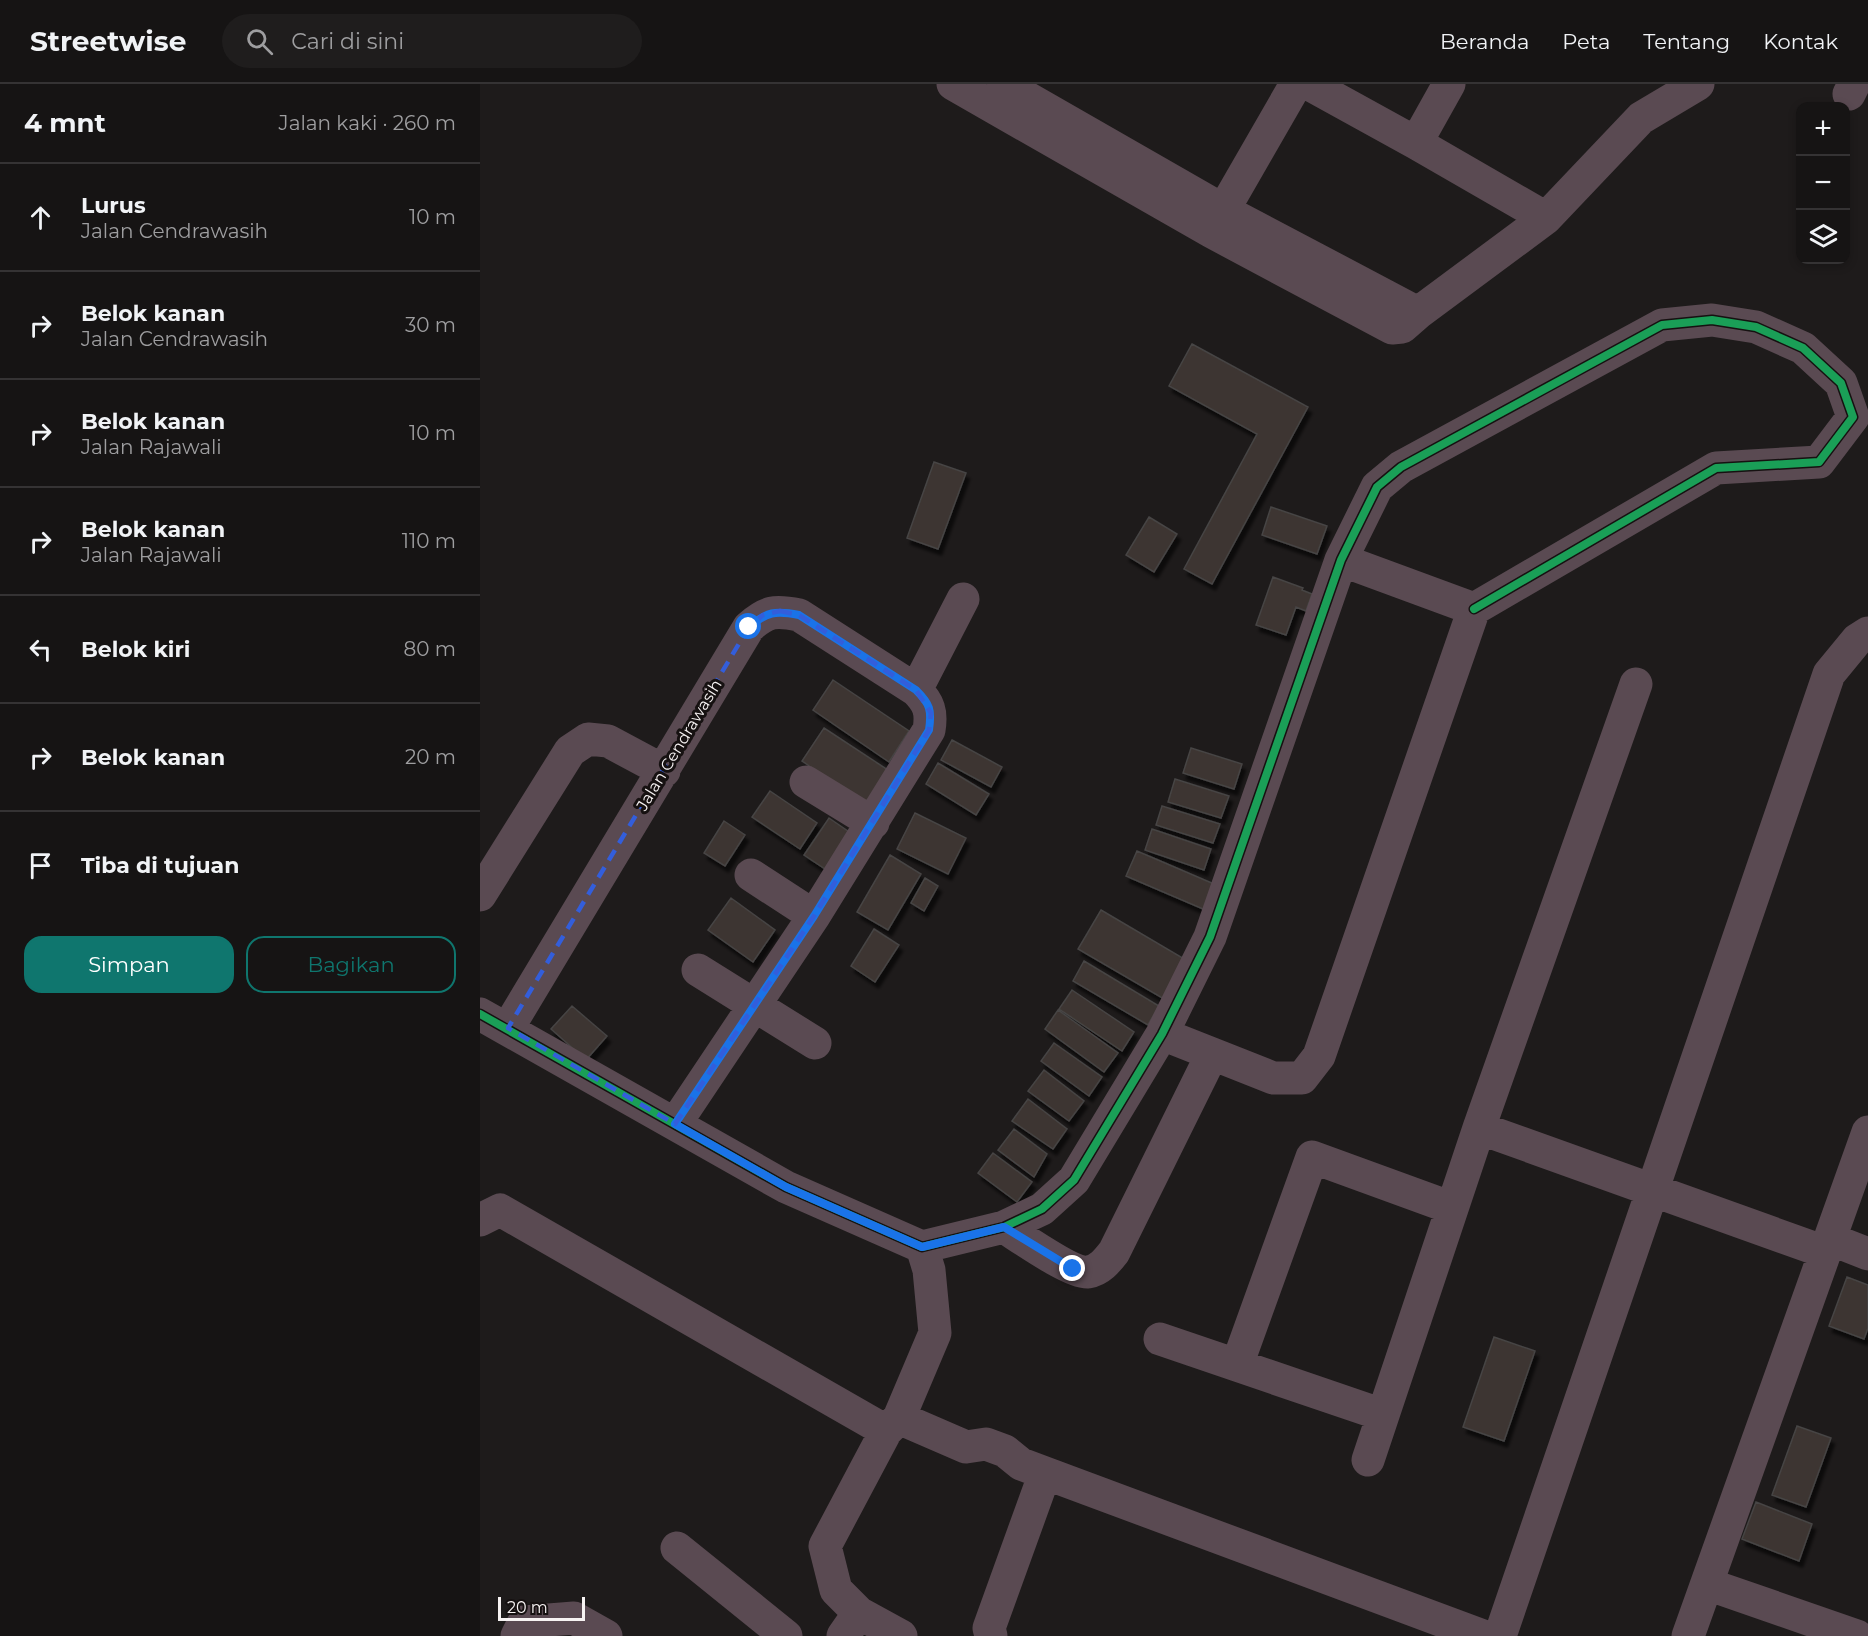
<!DOCTYPE html>
<html lang="id">
<head>
<meta charset="utf-8">
<style>
  :root { --surface:#161414; --page:#1f1d1d; --text:#f1f3f6; --muted:#9e9ea0; --line:#353334; --accent:#0f766e }
  body { margin:0; font-family:Montserrat,sans-serif; background:var(--page); color:var(--text) }
  .controls { position:absolute; right:18px; top:18px; display:grid; overflow:hidden; border-radius:12px; box-shadow:0 3px 9px #0003 }
  .controls button { width:54px; height:54px; display:grid; place-items:center; padding:0; border:0; border-bottom:2px solid var(--line); background:var(--surface); color:var(--text); font:30px sans-serif }
  .scale { position:absolute; left:18px; bottom:15px; width:87px; box-sizing:border-box; padding-left:6px; border:3px solid #f7f3f3; border-top:0; font-size:16px; line-height:21px; white-space:nowrap; color:#f7f3f3; -webkit-text-stroke:4px #161111; paint-order:stroke }
  .stop { position:absolute; width:18px; height:18px; margin:-14px; border:4px solid #1a73e8; border-radius:50%; background:#fff }
  .stop.end { background:#1a73e8; border-color:#fff; box-shadow:0 2px 6px #0008 }
  .list { margin:0; padding:0; list-style:none }
  h2 { display:flex; justify-content:space-between; align-items:center; height:78px; margin:0; padding:0 24px; font-size:26px }
  h2 small { font-size:20px; font-weight:400; color:var(--muted) }
  .list li { display:grid; grid-template-columns:39px 1fr auto; gap:18px; align-items:center; box-sizing:border-box; height:108px; padding:0 24px; border-top:2px solid var(--line) }
  .list b { display:block; font-size:22px; white-space:nowrap }
  .list p { margin:0; font-size:20px; white-space:nowrap; color:var(--muted) }
  .list em { font-size:20px; font-style:normal; color:var(--muted) }
  .actions { display:flex; gap:12px; padding:18px 24px }
  .actions a { flex:1; padding:14px 0; border:2px solid var(--accent); border-radius:18px; text-align:center; font-size:21px; color:var(--accent) }
  .actions .main { background:var(--accent); color:#fff }
  .icon { flex:none; width:33px; height:33px; fill:none; stroke:currentColor; stroke-width:2; stroke-linecap:round; stroke-linejoin:round }
  .map { position:relative; flex:none; width:1388px; height:1552px; overflow:hidden }
  header { display:flex; align-items:center; gap:36px; box-sizing:border-box; height:84px; padding:0 30px; background:var(--surface); border-bottom:2px solid var(--line) }
  header strong { font-size:28px }
  nav { display:flex; gap:33px; margin-inline-start:auto; font-size:21px }
  .search { width:420px; height:54px; background:var(--page); display:flex; align-items:center; gap:15px; box-sizing:border-box; padding:0 21px; border-radius:33px; color:var(--muted); font-size:22px }
  main { display:flex }
  aside { flex:1; background:var(--surface) }
  .map>svg:first-child { display:block }
  .building { fill:#3e3632; stroke:#464444; stroke-width:1.5; filter:url(#shadow) }
  .lines { fill:none; stroke-linecap:round; stroke-linejoin:round }
  .minor { stroke:#5a4a52; stroke-width:33 }
  .cycleway-casing { stroke:#161111; stroke-width:11 }
  .cycleway { stroke:#1a9f57; stroke-width:8 }
  .route { stroke:#1a73e8; stroke-width:8 }
  .marked { fill:none; stroke:#335edb; stroke-width:4.5; stroke-dasharray:12 8; stroke-linejoin:round }
  .labels { text-anchor:middle; dominant-baseline:central; stroke-width:6; stroke-linejoin:round; paint-order:stroke }
  .street-label { font-size:16px; fill:#f7f3f3; stroke:#161111 }
</style>
</head>
<body>
<header>
<strong>Streetwise</strong>
<div class="search"><svg class="icon" aria-label="search" viewBox="0 0 24 24"><circle cx="10" cy="10" r="6"/><path d="M15 15l6 6"/></svg>Cari di sini</div>
<nav><a>Beranda</a><a>Peta</a><a>Tentang</a><a>Kontak</a></nav>
</header>
<main>
<aside>
<h2>4 mnt<small>Jalan kaki · 260 m</small></h2>
<ul class="list">
<li><svg class="icon" aria-label="ahead" viewBox="0 0 24 24"><path d="M12 20V5M6 11l6-6 6 6"/></svg><div><b>Lurus</b><p>Jalan Cendrawasih</p></div><em>10 m</em></li>
<li><svg class="icon" aria-label="right" viewBox="0 0 24 24"><path d="M7 20v-9h11M14 6l5 5-5 5"/></svg><div><b>Belok kanan</b><p>Jalan Cendrawasih</p></div><em>30 m</em></li>
<li><svg class="icon" aria-label="right" viewBox="0 0 24 24"><path d="M7 20v-9h11M14 6l5 5-5 5"/></svg><div><b>Belok kanan</b><p>Jalan Rajawali</p></div><em>10 m</em></li>
<li><svg class="icon" aria-label="right" viewBox="0 0 24 24"><path d="M7 20v-9h11M14 6l5 5-5 5"/></svg><div><b>Belok kanan</b><p>Jalan Rajawali</p></div><em>110 m</em></li>
<li><svg class="icon" aria-label="left" viewBox="0 0 24 24"><path d="M17 20v-9H6M10 6l-5 5 5 5"/></svg><div><b>Belok kiri</b></div><em>80 m</em></li>
<li><svg class="icon" aria-label="right" viewBox="0 0 24 24"><path d="M7 20v-9h11M14 6l5 5-5 5"/></svg><div><b>Belok kanan</b></div><em>20 m</em></li>
<li><svg class="icon" aria-label="arrive" viewBox="0 0 24 24"><path d="M6 21V4h12l-3 4 3 4H6"/></svg><div><b>Tiba di tujuan</b></div></li>
</ul>
<div class="actions"><a class="main">Simpan</a><a>Bagikan</a></div>
</aside>
<div class="map">
<svg width="1388" height="1552" viewBox="0 0 1388 1552">
  <defs>
    <filter id="shadow"><feDropShadow dx="3.5" dy="6" stdDeviation="1.5" flood-color="#0009"/></filter>
  </defs>
  <rect width="100%" height="100%" fill="#1e1b1b"/>
  <!-- building -->
  <path class="building" d="M712 260 828 323 732 500 704 485 777 350 689 302Z
    M454 378 486 389 458 465 427 454Z
    M791 423 847 442 837 470 782 451Z
    M669 433 697 450 674 488 646 471Z
    M793 493 823 504 822 506 832 510 826 527 816 523 806 551 776 541Z
    M353 596 429 647 409 678 333 626Z
    M344 644 411 688 389 722 322 677Z
    M472 656 522 683 511 703 461 676Z
    M711 664 762 680 754 705 703 689Z
    M458 679 509 710 496 731 446 700Z
    M695 695 749 712 741 734 688 718Z
    M290 707 337 739 320 765 272 733Z
    M682 722 740 740 733 759 676 741Z
    M435 729 486 754 468 790 417 765Z
    M349 734 375 752 351 789 324 771Z
    M244 737 265 751 245 782 224 769Z
    M672 745 731 765 724 786 665 766Z
    M657 767 741 803 730 828 646 792Z
    M410 771 441 790 408 846 377 828Z
    M445 794 458 802 444 827 431 819Z
    M251 814 295 846 273 878 228 846Z
    M621 826 706 876 684 915 598 865Z
    M394 845 419 861 395 898 371 882Z
    M604 877 679 922 668 941 593 897Z
    M592 906 654 948 642 967 579 925Z
    M92 922 127 952 106 976 71 945Z
    M578 926 638 969 624 988 565 945Z
    M574 959 622 993 609 1012 561 977Z
    M564 986 604 1017 589 1037 548 1007Z
    M548 1015 587 1045 573 1065 532 1037Z
    M534 1045 567 1070 554 1093 518 1066Z
    M513 1069 552 1098 537 1118 498 1089Z
    M1367 1193 1388 1201V1244L1384 1255 1349 1242Z
    M1014 1253 1055 1267 1024 1357 983 1343Z
    M1317 1342 1351 1354 1326 1423 1292 1411Z
    M1276 1418 1332 1440 1319 1477 1262 1455Z"/>
  <g class="lines">
    <!-- minor -->
    <path class="minor" d="M473 0 732 148 912 244 922 243 938 229 743 126 523 0
      M829 0 936 59 1066 134
      M1369 10 1374 0
      M936 59 969 0
      M732 146 816 0
      M938 229 1066 134 1161 34 1218 0
      M436 606 483 515
      M326 698 393 739
      M271 791 334 832
      M0 811 90 667 108 655 128 657 184 687
      M218 886 335 959
      M0 930 306 1103 442 1163 524 1143 562 1125 594 1096 682 950 730 853 861 476 897 403 921 383 1182 241 1232 236 1276 243 1323 264 1361 299 1373 333 1339 378 1236 384 994 525
      M28 944 269 543C287 527 295 526 319 531L436 606C449 619 452 628 449 646L334 832 195 1040
      M682 950 793 994H822L839 972 994 525 861 476
      M999 1044 1345 1168
      M0 1136 20 1126 406 1347
      M524 1143C540 1153 592 1190 608 1188 620 1186 627 1177 634 1168L732 970
      M1350 1155 1388 1170
      M680 1255 903 1331
      M757 1281 832 1073 972 1124
      M419 1334 486 1363 506 1360 525 1367 541 1380 565 1389 1003 1552
      M888 1376 999 1044 1156 600
      M197 1464 306 1552
      M1227 1500 1377 1552
      M37 1552 44 1538 94 1534 126 1552
      M363 1552 379 1529
      M421 1552 379 1529 356 1506 345 1462 406 1347 419 1334 455 1249 449 1186 442 1163
      M511 1552 509 1544 565 1389
      M1020 1552 1349 590 1377 556 1388 549
      M1208 1552 1388 1048"/>
    <defs>
      <path id="cycleway" d="M0 930 306 1103 442 1163 524 1143 562 1125 594 1096 682 950 730 853 861 476 897 403 921 383 1182 241 1232 236 1276 243 1323 264 1361 299 1373 333 1339 378 1236 384 994 525"/>
    </defs>
    <!-- cycleway casing -->
    <use href="#cycleway" class="cycleway-casing"/>
    <!-- cycleway -->
    <use href="#cycleway" class="cycleway"/>
  </g>
  <g class="lines">
    <!-- route -->
    <path class="route" d="M269 543C287 528 295 526 319 531L436 606C450 620 452 626 449 646L334 832 195 1040 306 1103 442 1163 524 1143 593 1185"/>
  </g>
  <!-- marked area -->
  <path class="marked" d="M300 527 319 531 436 606 451 629 449 646 334 832 195 1040 28 944 269 543 283 531Z"/>
  <g class="labels">
    <!-- street labels -->
    <g class="street-label">
      <text transform="translate(199 661) rotate(-59)">Jalan Cendrawasih</text>
    </g>
  </g>
</svg>
<div class="controls">
<button>+</button>
<button>−</button>
<button><svg class="icon" aria-label="layers" viewBox="0 0 24 24"><path d="M12 4l9 5-9 5-9-5zM3 14l9 5 9-5"/></svg></button>
</div>
<div class="scale">20 m</div>
<div class="stop" style="left:269px;top:543px"></div>
<div class="stop end" style="left:593px;top:1185px"></div>
</div>
</main>
</body>
</html>
